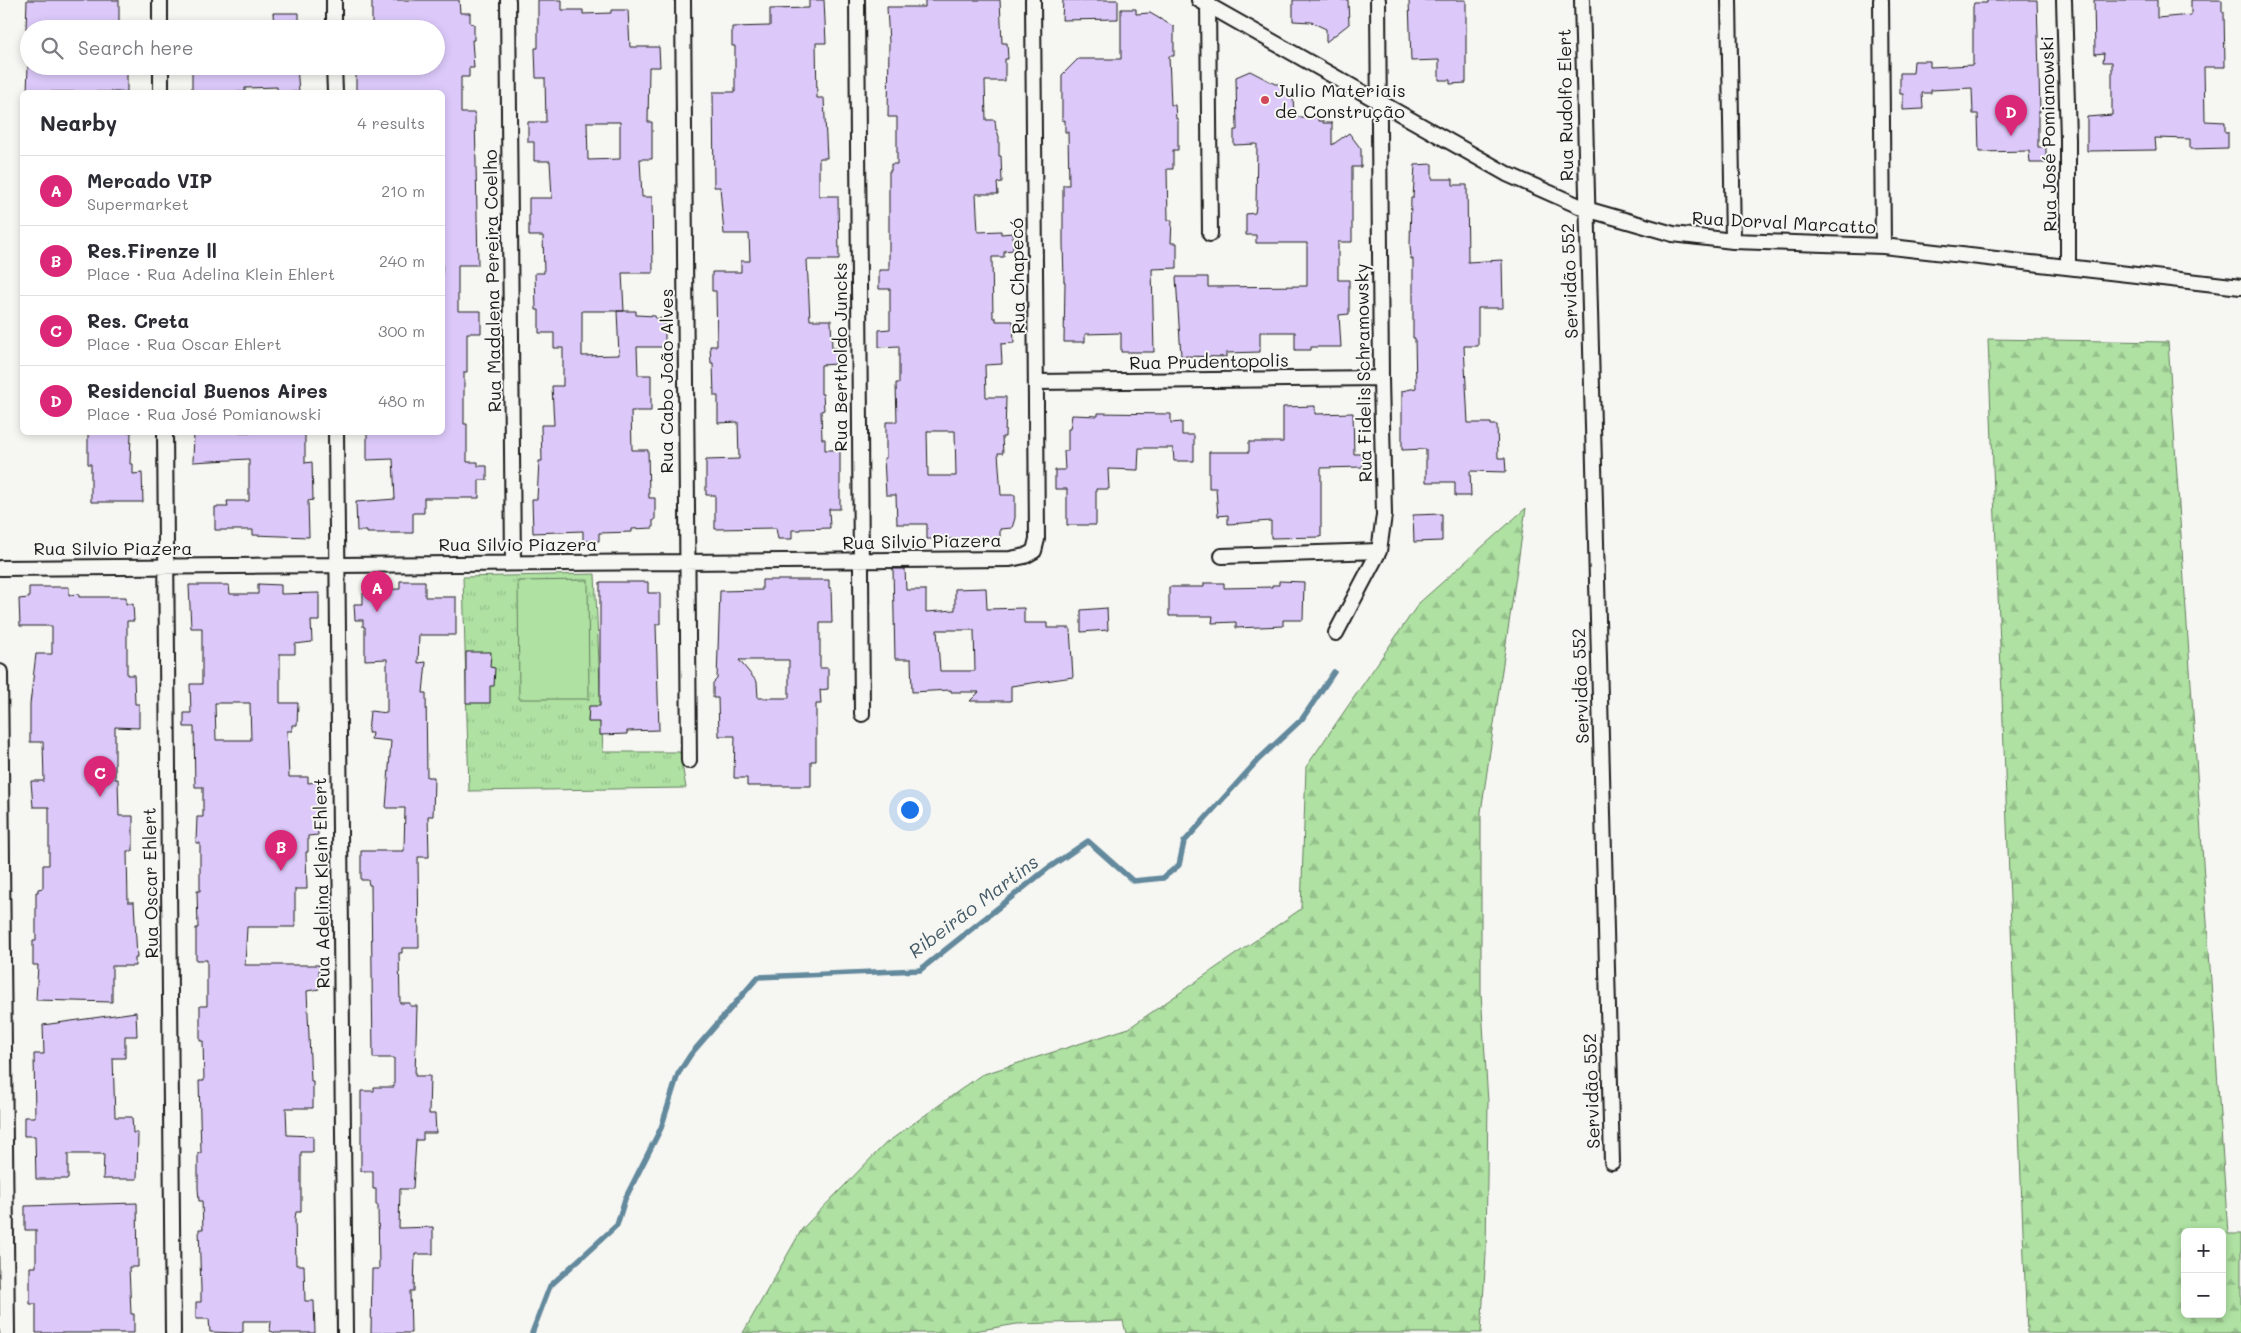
<!DOCTYPE html>
<html lang="en">
<head>
<meta charset="utf-8">
<style>
  :root { --surface:#fff; --page:#f2f2f3; --text:#2b2b33; --muted:#7c7c81; --line:#e1e1e2; --accent:#db2777 }
  body { margin:0; font-family:Mali,sans-serif; background:var(--page); color:var(--text) }
  .controls { position:absolute; right:15px; bottom:15px; display:grid; overflow:hidden; border-radius:8px; box-shadow:0 2px 8px #0003 }
  .controls button { width:45px; height:45px; display:grid; place-items:center; padding:0; border:0; border-bottom:1px solid var(--line); background:var(--surface); color:var(--text); font:25px sans-serif }
  .you { position:absolute; left:909px; top:809px; width:18px; height:18px; margin:-12px; border:4px solid #fff; border-radius:50%; background:#1a73e8; box-shadow:0 0 0 8px #1a73e833 }
  .badge { display:grid; place-items:center; width:32px; height:32px; border-radius:50%; background:var(--accent); color:#fff; font-size:16px; font-weight:700 }
  .pin { position:absolute; translate:-50% -41px; filter:drop-shadow(0 1px 2px #0008) }
  .pin::after { content:''; position:absolute; top:26px; width:18px; height:15px; background:inherit; clip-path:polygon(0 0,100% 0,50% 100%) }
  .list { margin:0; padding:0; list-style:none }
  h2 { display:flex; justify-content:space-between; align-items:center; height:65px; margin:0; padding:0 20px; font-size:21px }
  h2 small { font-size:16px; font-weight:400; color:var(--muted) }
  .list li { display:grid; grid-template-columns:32px 1fr auto; gap:15px; align-items:center; box-sizing:border-box; height:70px; padding:0 20px; border-top:1px solid var(--line) }
  .list b { display:block; font-size:19px; white-space:nowrap }
  .list p { margin:0; font-size:16px; white-space:nowrap; color:var(--muted) }
  .list em { font-size:16px; font-style:normal; color:var(--muted) }
  .icon { flex:none; width:28px; height:28px; fill:none; stroke:currentColor; stroke-width:2; stroke-linecap:round; stroke-linejoin:round }
  .map { position:relative; flex:none; width:2241px; height:1333px; overflow:hidden }
  .search { position:absolute; background:var(--surface); box-shadow:0 2px 8px #0003; left:20px; top:20px; width:425px; height:55px; display:flex; align-items:center; gap:12px; box-sizing:border-box; padding:0 18px; border-radius:28px; color:var(--muted); font-size:19px }
  .panel { position:absolute; background:var(--surface); box-shadow:0 2px 8px #0003; left:20px; top:90px; width:425px; height:345px; border-radius:8px }
  .map>svg:first-child { display:block }
  .forest { fill:url(#forest-firs); stroke:#657e5f; fill-rule:evenodd }
  .park { fill:url(#park-tufts); stroke:#657e5f }
  .pitch { fill:#aee1a2; stroke:#657e5f }
  .lines { fill:none; stroke-linecap:round; stroke-linejoin:round }
  .stream { stroke:#63899d; stroke-width:5.5 }
  .building { fill:#dcc9fa; stroke:#1c1c1c; fill-rule:evenodd }
  .minor-casing { stroke:#1c1c1c; stroke-width:18 }
  .minor { stroke:#f6f6f2; stroke-width:14 }
  .poi-dot { fill:#d1495b; stroke:#f6f6f2; stroke-width:2 }
  .labels { text-anchor:middle; dominant-baseline:central; stroke-width:4; stroke-linejoin:round; paint-order:stroke }
  .poi-label { font-size:18px; fill:#1c1c1c; stroke:#f6f6f2; text-anchor:start }
  .street-label { font-size:18px; fill:#1c1c1c; stroke:#f6f6f2 }
  .water-label { font-size:19px; font-style:italic; fill:#455b67; stroke:#f6f6f2 }
</style>
</head>
<body>
<div class="map">
<svg width="2241" height="1333" viewBox="0 0 2241 1333">
  <defs>
    <pattern id="forest-firs" width="22" height="20" patternUnits="userSpaceOnUse" patternTransform="scale(1.25)"><rect width="22" height="20" fill="#aee1a2"/><path d="M5 1l3.5 6h-7zM16 11l3.5 6h-7z" fill="#95c08b"/></pattern>
    <pattern id="park-tufts" width="24" height="20" patternUnits="userSpaceOnUse" patternTransform="scale(1.25)"><rect width="24" height="20" fill="#aee1a2"/><path d="M3 7l-1-3M5 7V3M7 7l1-3M15 17l-1-3M17 17v-4M19 17l1-3" fill="none" stroke="#95c08b"/></pattern>
  </defs>
  <rect width="100%" height="100%" fill="#f6f6f2"/>
  <filter id="ink" filterUnits="userSpaceOnUse"><feTurbulence type="fractalNoise" baseFrequency=".02" numOctaves="2"/><feDisplacementMap in="SourceGraphic" scale="10" xChannelSelector="R" yChannelSelector="G"/><feConvolveMatrix kernelMatrix="1 2 1 2 8 2 1 2 1" color-interpolation-filters="sRGB"/></filter>
  <g filter="url(#ink)">
    <!-- forest -->
    <path class="forest" d="M1988 339 2168 342 2228 1234H2241V1333H2027ZM2185 1232H2222V1314H2185Z
      M1526 508 1481 812V993L1488 1102 1486 1254 1481 1333H1126L1123 1321 1017 1324 962 1333H743L802 1229 885 1144 981 1075 1129 1028 1301 909 1306 767 1419 603Z"/>
    <!-- park -->
    <path class="park" d="M595 574 603 752H680L686 788 469 791 463 577Z"/>
    <!-- pitch -->
    <path class="pitch" d="M588 580 589 699H519L518 581Z"/>
    <g class="lines">
      <!-- stream -->
      <path class="stream" d="M532 1333 550 1286 617 1225 625 1199 661 1128 678 1074 691 1054 758 977 920 970 1047 869 1088 841 1133 881 1163 878 1179 865 1184 842 1258 760 1302 719 1334 672"/>
    </g>
    <!-- building -->
    <path class="building" d="M27 0H119V29H26Z
      M372 0H459L460 13H470V23L474 24V40H472L474 68H469V77H461V113H475L478 265H458V311H481V333H467V372H464V424H467V462H478V466H487V480H479V498H424V513H413V533H367V531H357L356 502 395 499 393 459 367 460V432H442V92H356V66H436V29H372Z
      M538 0H562V10H583V14L611 13V10H628L630 47H659L660 67H649L648 122H652V159H640L642 197H652L653 273H622L624 311H582V356L619 355 617 311H636V315L655 316 656 319 662 318V323H665V345L663 347H637L638 375H651V411H631L632 450H648L649 498H655V520H653V528L632 529V532L599 533V541H583V531L533 533 532 499H537L539 461H542L541 425H554L552 386H563V348H554V333H539V310H536L535 273H544L543 236H529V198H552L550 161H534V142H528V122H546L545 78H536L535 48H538ZM587 122H620V159L588 160Z
      M809 0H824L826 43H816L817 98H824L827 158H819V196H838L839 260H807L810 320H831L832 348H836L837 364 821 365V394H823L824 410 821 411 822 439H825V450H840V509H829L830 528 800 529V530H792V539H778L776 528 715 529V495H706V460L739 459 738 422 718 423V396H714L713 363H711L710 346H717L716 291H712V272H741V261H750L749 234H724L720 187H714L713 92H735V46H732V27L770 26V9L809 8Z
      M925 0H1000L1002 43H1007L1008 59H1005V81H985L986 120H995L996 130H997L999 137V156H1001L1002 182 997 183 998 194H976L978 232 1001 231V234L1013 233V250L1004 251V257H992L993 318H996V321H1013L1014 343 1001 344 1002 364 985 365 986 397H1006L1005 437H1002L1003 453H998L1001 495H1015V518L1012 528 1000 529V539H927V524H897L896 495H886L884 458H886V422H897L896 383H899V346L879 347V330L890 329V289H879V270H889V171H891V164H897V117H888L889 43 887 7H925ZM927 431H955L956 476H928Z
      M1063 0H1118V19L1062 20Z
      M1293 0H1348L1349 24 1326 42V29L1311 22 1293 21Z
      M1409 0H1466V83L1450 84V80H1439V60L1411 61Z
      M1987 0H2037L2040 112H2038V147H2046V163H2030L2029 151 1979 152 1978 114H1973L1972 88 1931 90V93H1922L1923 109 1903 110V94H1900V73H1913L1914 61H1930V67L1973 65V7L1974 3H1987Z
      M2094 0H2157V18L2191 15V0H2222V12H2224L2225 67H2204L2205 121 2225 122V132H2228V148L2190 149V139L2155 138 2156 150 2087 151V117L2112 115V62H2103L2104 53 2095 54Z
      M1121 9H1136V14L1150 13 1174 27V56H1169L1171 105H1175L1176 119H1178V150H1173V169H1167L1168 220H1172L1171 243H1177V268L1152 269 1154 352H1121V333L1085 334V342H1064L1065 282H1064L1063 243V185H1069L1068 132H1065V120L1062 121V75L1078 59H1121Z
      M273 13H299V29H274Z
      M28 66H127V92H27Z
      M192 66H297L299 92H277V87L245 88V92H192Z
      M1250 71 1275 84H1282L1293 94 1294 117H1318V121H1323V123H1332V145L1349 133 1361 149V167H1352V242H1338V280H1349V314L1339 315 1341 347H1311V350H1295V332H1260V352L1226 353V357L1181 356 1176 277H1208V287L1307 286V243H1256V235H1246V214L1255 213 1256 206 1257 144 1234 145V130H1237L1236 77Z
      M1432 164V179H1453V185H1467L1468 262 1502 260 1503 308H1478V346H1464L1468 423H1491V425H1497L1498 458H1505L1506 472 1470 471 1471 496H1455V482H1426V449L1402 450V391L1416 388 1415 338H1413V259H1411L1410 245 1411 198H1413L1415 165Z
      M1315 406V414L1353 413 1354 454H1363V467L1321 468V537L1271 538V521L1228 524V515L1218 516 1216 488H1209V452H1249V442H1283V407Z
      M1098 413 1171 414V423L1182 422V435H1194V461H1174L1173 448H1139L1138 470 1108 469 1109 489H1096V525H1067V489H1055V470H1065L1064 451H1068V429H1070L1072 415 1098 416Z
      M93 432H131L130 464H133V474L142 473 143 502H91V464H88V434Z
      M194 432H305V463L312 462 313 500 308 501 309 537 253 535V530H215V507H228L227 501H249V459L193 462Z
      M1442 514V541L1414 542 1413 515Z
      M893 569H905L906 590H926V612L955 610V589L986 588 987 609 1024 608V623H1047V628H1070L1073 677 1011 686V701H970L979 692H951V690L912 692 911 659H895ZM937 630H974L975 671H940Z
      M762 580H829V588H831L832 623H820V668H828V689L820 690 821 704H816V761H811V786H747V778H734L735 736H719L718 698H713V683L717 679 720 591 762 590ZM739 660H789V698H758L757 682Z
      M400 581H425V597H456V635H419L418 663 426 662 423 693H426L427 777H434L433 816H428L429 857H418L419 948H402V953H399L400 1003H410V1006H417L415 1076H430L429 1114H435L436 1133H423V1140H416L413 1189H400L399 1228 433 1227V1254H415L414 1291H410L411 1333H371L372 1269H379L378 1205H376V1189H373V1171H361V1091H374V1087H394V1058H373L371 885H369L368 880H361V851H404L405 808H386L391 741 371 739 372 733H368L370 711 387 713V659L365 660V627H363V620H355L354 604H363V593H369V590L400 589Z
      M1279 581 1304 582 1303 620H1283V626L1236 628V622L1212 623 1213 616H1169V587H1204V583H1224V588L1272 587V585H1279Z
      M600 582H648V593H660V624H656L659 730 627 731V734L600 735V722H588L589 706H600Z
      M258 584 281 585V594L319 593V621H311L312 642 295 644V654H280V703H298L297 725H292V731H287L289 777H308V783L318 782V835L308 836V852H306L307 889H295V927H247L245 965H319V989L307 991 311 1081H313V1108H286L287 1135 313 1136V1152H301V1212H296L295 1218 296 1265H304L305 1301H314L315 1333H276L270 1331 271 1321H243V1332L238 1333 210 1332 209 1319H196V1302H201V1289L199 1229H203L202 1201H199L198 1188V1153H201L199 1081H204L203 1041H200V1006H207V960H196V928H198L197 891H200V843H196L197 817H203V787H195L194 727H184V713H191L190 684H202V628H191L189 585H229L230 594H258ZM215 703H250L251 740H216Z
      M29 587H69V595L79 594V597H126V604H133L134 621H127V675H134L135 704H139V728L115 727V779H118L119 816H133V851H127L128 902H134L137 958H135V966H112V1002L36 1000 38 965H33V941H36V892H38V889L43 888V865H49V807H33L31 781H44L43 742H30V704L36 654H52V626H20L19 599 29 598Z
      M1107 608 1108 630 1081 632V610Z
      M466 652H491L490 667 495 668 494 686H490V703H466Z
      M136 1012 137 1036H125V1058H113L115 1117H132L133 1133H138L137 1179H103L104 1154H68V1179H36L35 1136H24V1117H35L34 1054H44L43 1025Z
      M137 1203 138 1267H129L131 1314H134V1333H36V1304H30V1267H36V1230H25V1206Z"/>
    <g class="lines">
      <defs>
        <path id="minor" d="M160 0V29
          M334 0V29
          M508 0 513 563
          M683 0 689 761
          M857 0 862 714
          M1199 0 1507 174 1586 209 1673 234 1733 241 1883 246 2241 287
          M1208 0 1210 234
          M1582 0 1612 1162
          M1729 0 1733 241
          M1881 0 1883 246
          M2064 0 2068 139V267
          M161 66V92
          M334 66 335 92
          M1037 382 1381 378
          M165 432 173 1333
          M336 432 345 1333
          M1222 556 1379 551
          M0 568 1010 559 1025 556 1034 551 1037 539 1033 0
          M1336 633 1379 551 1384 515 1381 378 1378 0
          M0 672 7 1333"/>
      </defs>
      <!-- minor casing -->
      <use href="#minor" class="minor-casing"/>
      <!-- minor -->
      <use href="#minor" class="minor"/>
    </g>
  </g>
  <!-- markers -->
  <circle class="poi-dot" cx="1265" cy="100" r="5"/>
  <g class="labels">
    <!-- poi labels -->
    <g class="poi-label">
      <text x="1275" y="90">Julio Materiais<tspan x="1275" dy="21">de Construção</tspan></text>
    </g>
    <!-- street labels -->
    <g class="street-label">
      <text transform="translate(1565 105) rotate(-91)">Rua Rudolfo Elert</text>
      <text transform="translate(2048 134) rotate(-91)">Rua José Pomianowski</text>
      <text transform="translate(1784 222) rotate(3)">Rua Dorval Marcatto</text>
      <text transform="translate(1017 276) rotate(-91)">Rua Chapecó</text>
      <text transform="translate(492 281) rotate(-91)">Rua Madalena Pereira Coelho</text>
      <text transform="translate(1569 281) rotate(-92)">Servidão 552</text>
      <text transform="translate(840 357) rotate(-90)">Rua Bertholdo Juncks</text>
      <text transform="translate(1209 361) rotate(-1)">Rua Prudentopolis</text>
      <text transform="translate(1363 373) rotate(-91)">Rua Fidelis Schramowsky</text>
      <text transform="translate(666 381) rotate(-90)">Rua Cabo João Alves</text>
      <text transform="translate(922 541) rotate(-1)">Rua Silvio Piazera</text>
      <text x="518" y="544">Rua Silvio Piazera</text>
      <text x="113" y="548">Rua Silvio Piazera</text>
      <text transform="translate(1580 686) rotate(-92)">Servidão 552</text>
      <text transform="translate(150 883) rotate(-91)">Rua Oscar Ehlert</text>
      <text transform="translate(321 883) rotate(-91)">Rua Adelina Klein Ehlert</text>
      <text transform="translate(1591 1091) rotate(-92)">Servidão 552</text>
    </g>
    <!-- water labels -->
    <g class="water-label">
      <text transform="translate(973 906) rotate(-37)">Ribeirão Martins</text>
    </g>
  </g>
</svg>
<div class="controls">
<button>+</button>
<button>−</button>
</div>
<div class="you"></div>
<div class="pin badge" style="left:377px;top:612px">A</div>
<div class="pin badge" style="left:281px;top:871px">B</div>
<div class="pin badge" style="left:100px;top:797px">C</div>
<div class="pin badge" style="left:2011px;top:136px">D</div>
<div class="search"><svg class="icon" aria-label="search" viewBox="0 0 24 24"><circle cx="10" cy="10" r="6"/><path d="M15 15l6 6"/></svg>Search here</div>
<section class="panel">
<h2>Nearby<small>4 results</small></h2>
<ul class="list">
<li><span class="badge">A</span><div><b>Mercado VIP</b><p>Supermarket</p></div><em>210 m</em></li>
<li><span class="badge">B</span><div><b>Res.Firenze ll</b><p>Place · Rua Adelina Klein Ehlert</p></div><em>240 m</em></li>
<li><span class="badge">C</span><div><b>Res. Creta</b><p>Place · Rua Oscar Ehlert</p></div><em>300 m</em></li>
<li><span class="badge">D</span><div><b>Residencial Buenos Aires</b><p>Place · Rua José Pomianowski</p></div><em>480 m</em></li>
</ul>
</section>
</div>
</body>
</html>
